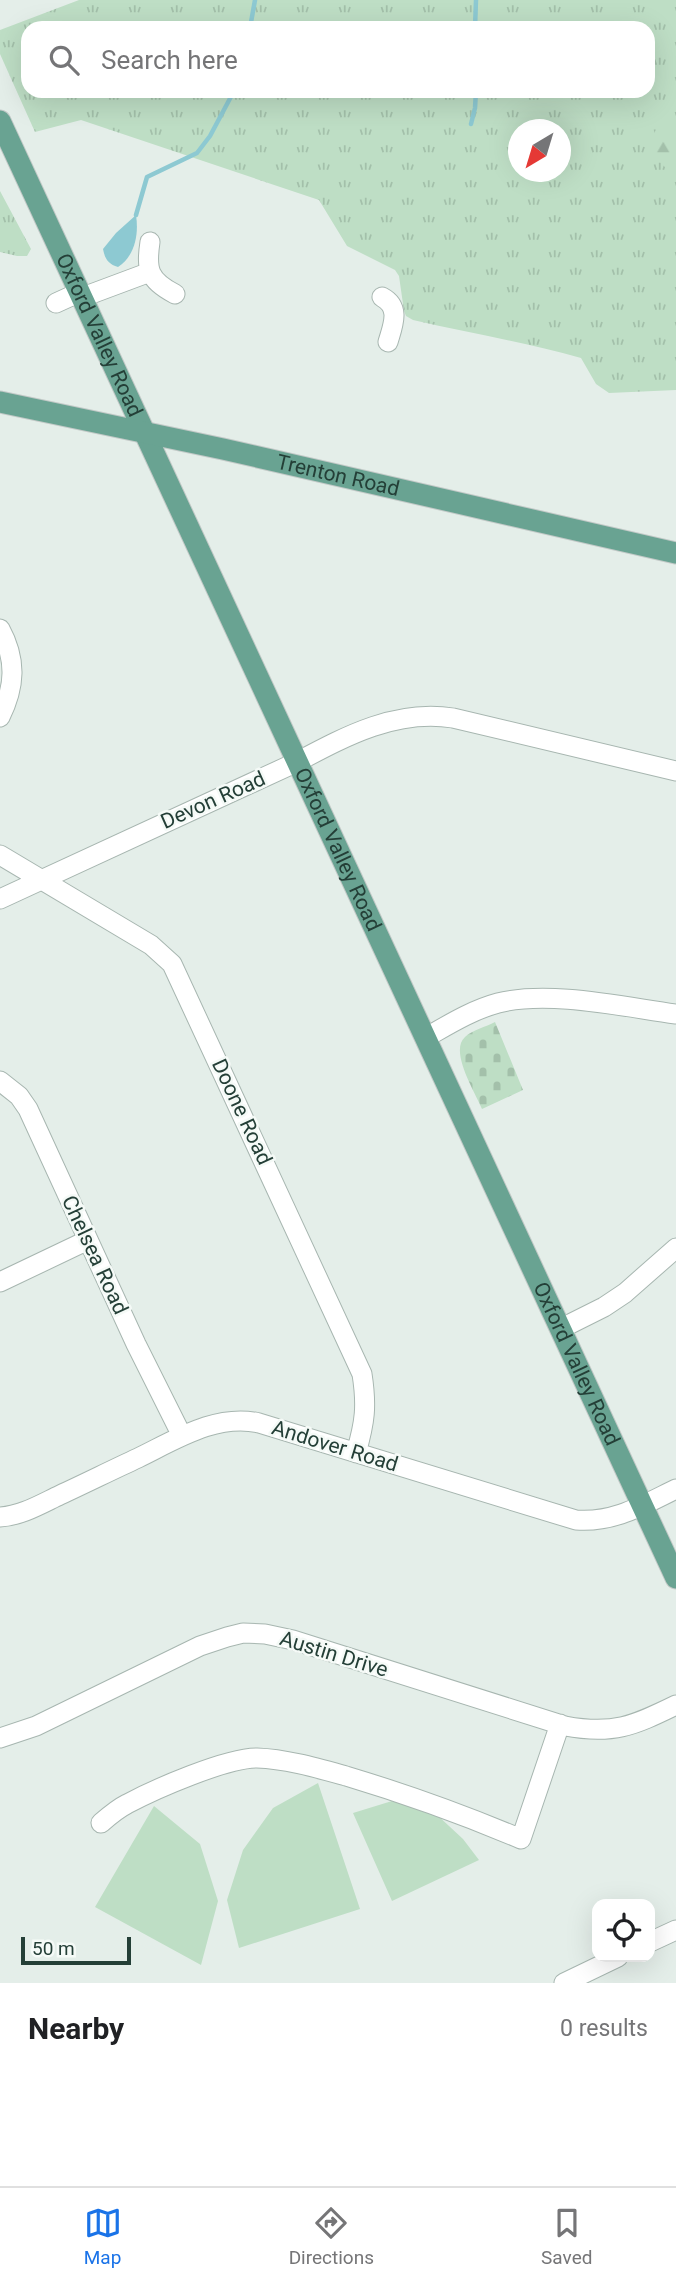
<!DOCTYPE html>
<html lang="en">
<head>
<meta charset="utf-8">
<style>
  :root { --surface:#fff; --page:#f6f6f6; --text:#202124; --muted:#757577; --line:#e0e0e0; --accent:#1a73e8 }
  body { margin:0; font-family:Roboto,sans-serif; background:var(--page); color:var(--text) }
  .controls { position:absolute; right:21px; bottom:21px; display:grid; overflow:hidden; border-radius:14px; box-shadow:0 7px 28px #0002 }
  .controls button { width:63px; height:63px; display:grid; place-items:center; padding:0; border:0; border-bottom:2px solid var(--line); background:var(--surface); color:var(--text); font:35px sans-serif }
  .compass { position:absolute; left:508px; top:119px; width:63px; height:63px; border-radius:50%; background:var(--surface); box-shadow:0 7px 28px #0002; rotate:218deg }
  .scale { position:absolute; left:21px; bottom:18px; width:110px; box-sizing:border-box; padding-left:7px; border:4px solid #243f37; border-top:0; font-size:19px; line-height:24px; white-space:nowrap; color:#243f37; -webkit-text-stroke:5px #f5faf7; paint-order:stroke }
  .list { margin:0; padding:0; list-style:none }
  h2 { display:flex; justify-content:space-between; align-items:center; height:91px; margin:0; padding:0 28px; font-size:30px }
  h2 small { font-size:23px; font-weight:400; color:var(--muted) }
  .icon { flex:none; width:38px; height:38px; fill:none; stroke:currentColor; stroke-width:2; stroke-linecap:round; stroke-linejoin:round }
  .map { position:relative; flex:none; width:676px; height:1983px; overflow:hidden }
  .search { position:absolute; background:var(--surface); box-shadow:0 7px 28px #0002; left:21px; right:21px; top:21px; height:77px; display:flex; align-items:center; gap:18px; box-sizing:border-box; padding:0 24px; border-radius:21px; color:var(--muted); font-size:26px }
  .sheet { height:203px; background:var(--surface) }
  nav { display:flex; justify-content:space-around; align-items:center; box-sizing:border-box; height:98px; border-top:2px solid var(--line); background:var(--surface); font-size:19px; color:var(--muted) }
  nav a { display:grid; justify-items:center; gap:4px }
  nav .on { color:var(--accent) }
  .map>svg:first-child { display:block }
  .grass { fill:url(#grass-tufts); fill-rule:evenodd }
  .forest { fill:url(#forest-firs) }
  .cemetery { fill:url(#cemetery-stones) }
  .garden { fill:#bedec5 }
  .water { fill:#8dc9d2 }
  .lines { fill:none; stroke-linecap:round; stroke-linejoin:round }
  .stream { stroke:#8dc9d2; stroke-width:4.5 }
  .minor-casing { stroke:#a7b6b0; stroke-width:21 }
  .major-casing { stroke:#c2c9c7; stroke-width:23 }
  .minor { stroke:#fff; stroke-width:19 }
  .major { stroke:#69a392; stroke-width:21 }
  .labels { text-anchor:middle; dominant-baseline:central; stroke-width:5; stroke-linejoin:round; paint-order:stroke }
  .street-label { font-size:21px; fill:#243f37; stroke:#f5faf7 }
</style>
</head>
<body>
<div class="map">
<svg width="676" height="1983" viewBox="0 0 676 1983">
  <defs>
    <pattern id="grass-tufts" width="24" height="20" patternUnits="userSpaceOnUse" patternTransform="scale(1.75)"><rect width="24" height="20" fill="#bedec5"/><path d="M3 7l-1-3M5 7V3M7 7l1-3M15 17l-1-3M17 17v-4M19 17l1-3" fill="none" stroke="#a3c0aa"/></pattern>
    <pattern id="forest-firs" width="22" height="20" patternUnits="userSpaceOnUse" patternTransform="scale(1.75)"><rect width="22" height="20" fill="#bedec5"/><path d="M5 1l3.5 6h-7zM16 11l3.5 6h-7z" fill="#a3c0aa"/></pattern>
    <pattern id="cemetery-stones" width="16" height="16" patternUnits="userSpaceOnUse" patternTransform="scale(1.75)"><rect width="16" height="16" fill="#bedec5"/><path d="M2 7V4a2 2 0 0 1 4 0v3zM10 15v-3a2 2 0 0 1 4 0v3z" fill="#a3c0aa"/></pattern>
  </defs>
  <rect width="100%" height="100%" fill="#e4eee9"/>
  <!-- grass -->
  <path class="grass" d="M79 0H676V390L609 393 596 384 581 358C525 342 469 333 413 320L406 316 404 311 399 276 395 270 347 246 319 200 81 120 35 132 0 54V30ZM28 28H648V91H28ZM518 130H560V172H518Z
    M0 191 31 249 27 256H17L0 252Z"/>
  <!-- forest -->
  <path class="forest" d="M676 121V177C658 162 642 146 660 124Z"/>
  <!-- cemetery -->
  <path class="cemetery" d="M495 1022 523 1090 482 1109C475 1092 449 1051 465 1037 472 1030 486 1027 495 1022Z"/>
  <!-- garden -->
  <path class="garden" d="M318 1783 360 1909 239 1948 227 1900 243 1850 273 1808Z
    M392 1801 435 1813 463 1839 479 1860 392 1901 353 1813Z
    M154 1806 200 1844 218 1901 201 1965 95 1907Z"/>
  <!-- water -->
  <path class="water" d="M136 215C139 234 135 256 118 267 108 264 105 259 103 249L116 233Z"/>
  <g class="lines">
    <!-- stream -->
    <path class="stream" d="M250 28 255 0
      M475 28 476 0
      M471 124 475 108 476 91
      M136 215 147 177 197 153 210 136 234 91"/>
    <defs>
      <path id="minor" d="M150 242C146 269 148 280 175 294
        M83 297 150 272
        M382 297C401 307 393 325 388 342
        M56 303 80 292
        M0 629C17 660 15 687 0 717
        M0 855 151 945 172 964 362 1374C367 1406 365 1422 356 1453
        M0 899 297 762C346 736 396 709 453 718L676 771
        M425 1038C448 1025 472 1010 498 1003 549 990 624 1007 676 1014
        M0 1081 19 1096 28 1109 136 1344 182 1436
        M0 1282 88 1240
        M560 1329 604 1307 625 1293 676 1248
        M0 1517C21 1516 41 1504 60 1495 86 1483 112 1470 138 1458 175 1440 217 1413 259 1423L576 1520C614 1523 643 1505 676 1489
        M0 1738 36 1726 200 1646 227 1637 243 1633 265 1634 293 1640 565 1726C613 1735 633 1726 676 1705
        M101 1823C109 1816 117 1809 127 1804 155 1789 226 1758 257 1758 286 1759 317 1768 346 1776 406 1794 464 1815 521 1839L560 1724
        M650 1942 676 1930
        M564 1983 618 1957"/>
      <g id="major">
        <path id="s1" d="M0 121 676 1578"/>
        <path id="s2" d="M0 402 223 449 676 553"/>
      </g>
    </defs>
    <!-- minor casing -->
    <use href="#minor" class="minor-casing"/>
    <!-- major casing -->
    <use href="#major" class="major-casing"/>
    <!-- minor -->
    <use href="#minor" class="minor"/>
    <!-- major -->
    <use href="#major" class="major"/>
  </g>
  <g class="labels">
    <!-- street labels -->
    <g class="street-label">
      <text stroke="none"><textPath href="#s1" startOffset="236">Oxford Valley Road</textPath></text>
      <text stroke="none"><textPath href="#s2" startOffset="346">Trenton Road</textPath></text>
      <text transform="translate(213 800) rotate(-24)">Devon Road</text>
      <text stroke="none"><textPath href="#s1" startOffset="803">Oxford Valley Road</textPath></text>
      <text transform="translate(242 1112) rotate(65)">Doone Road</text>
      <text transform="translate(95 1255) rotate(65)">Chelsea Road</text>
      <text stroke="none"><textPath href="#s1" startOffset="1370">Oxford Valley Road</textPath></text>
      <text transform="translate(335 1446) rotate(17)">Andover Road</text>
      <text transform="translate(334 1654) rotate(17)">Austin Drive</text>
    </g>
  </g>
</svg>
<div class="controls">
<button><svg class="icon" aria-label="locate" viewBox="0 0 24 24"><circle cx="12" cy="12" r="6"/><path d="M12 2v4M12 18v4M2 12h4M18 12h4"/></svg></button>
</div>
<svg class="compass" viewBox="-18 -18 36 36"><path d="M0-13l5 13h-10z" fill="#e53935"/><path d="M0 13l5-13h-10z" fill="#757577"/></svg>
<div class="scale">50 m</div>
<div class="search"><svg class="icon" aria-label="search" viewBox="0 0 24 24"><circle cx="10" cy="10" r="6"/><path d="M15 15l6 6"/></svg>Search here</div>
</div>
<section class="sheet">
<h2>Nearby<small>0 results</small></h2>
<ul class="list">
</ul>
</section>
<nav>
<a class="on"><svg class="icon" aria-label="map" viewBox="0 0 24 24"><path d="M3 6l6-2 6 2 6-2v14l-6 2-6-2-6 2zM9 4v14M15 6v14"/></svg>Map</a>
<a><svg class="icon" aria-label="directions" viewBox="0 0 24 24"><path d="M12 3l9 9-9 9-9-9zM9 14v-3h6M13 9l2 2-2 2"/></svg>Directions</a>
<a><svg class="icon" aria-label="saved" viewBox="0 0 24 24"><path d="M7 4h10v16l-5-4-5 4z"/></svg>Saved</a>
</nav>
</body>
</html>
